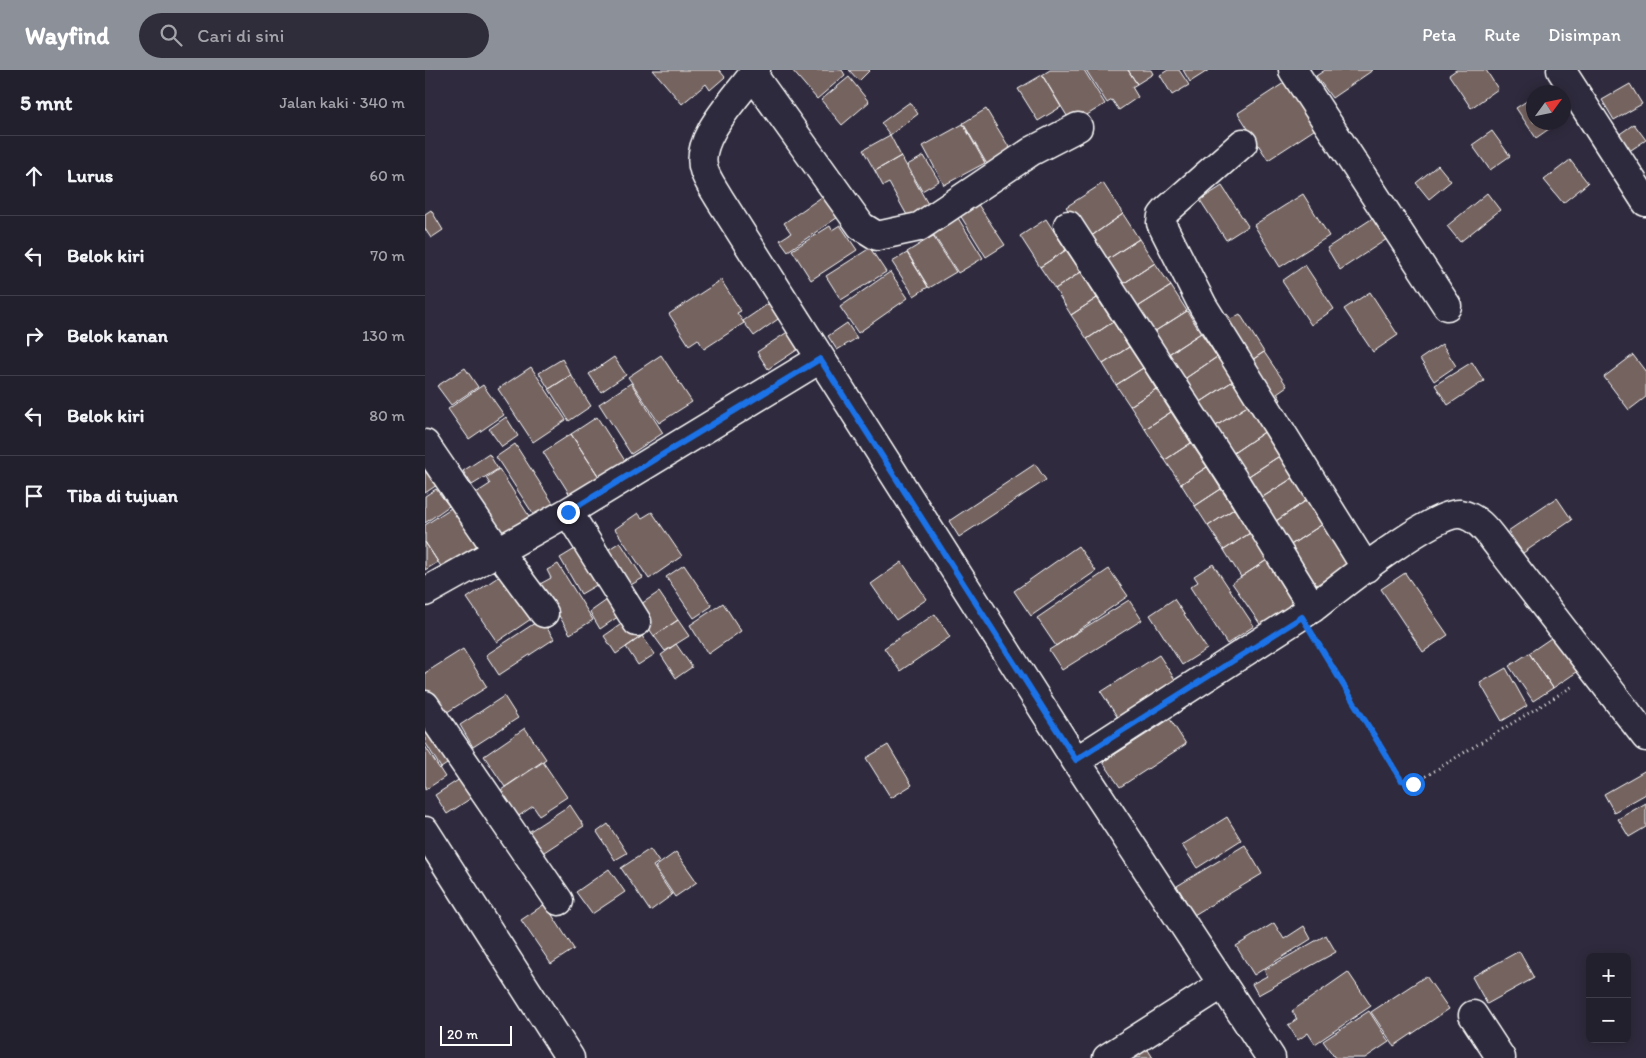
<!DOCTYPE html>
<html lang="id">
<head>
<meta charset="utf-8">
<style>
  :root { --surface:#23202e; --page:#2f2d3a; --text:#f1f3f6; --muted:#a3a3aa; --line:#403e4a; --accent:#8c9099 }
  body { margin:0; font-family:Itim,sans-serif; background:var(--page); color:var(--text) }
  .controls { position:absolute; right:15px; bottom:15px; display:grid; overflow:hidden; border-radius:8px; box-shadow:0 2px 12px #0003 }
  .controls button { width:45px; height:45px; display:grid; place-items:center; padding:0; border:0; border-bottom:1px solid var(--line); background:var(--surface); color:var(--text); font:25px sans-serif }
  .compass { position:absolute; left:1101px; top:15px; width:45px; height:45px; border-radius:50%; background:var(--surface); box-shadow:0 2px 12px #0003; rotate:57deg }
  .scale { position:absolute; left:15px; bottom:12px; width:72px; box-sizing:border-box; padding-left:5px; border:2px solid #fff; border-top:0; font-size:14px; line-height:18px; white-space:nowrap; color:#fff; -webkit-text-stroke:4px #2f2a3d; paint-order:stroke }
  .stop { position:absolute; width:15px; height:15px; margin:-11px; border:4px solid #1a73e8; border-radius:50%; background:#fff }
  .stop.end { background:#1a73e8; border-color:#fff; box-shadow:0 1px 5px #0008 }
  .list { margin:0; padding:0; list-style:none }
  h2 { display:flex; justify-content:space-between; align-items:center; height:65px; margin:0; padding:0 20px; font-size:21px }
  h2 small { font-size:16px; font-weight:400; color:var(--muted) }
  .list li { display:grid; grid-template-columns:32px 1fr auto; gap:15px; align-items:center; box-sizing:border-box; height:80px; padding:0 20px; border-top:1px solid var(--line) }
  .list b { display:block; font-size:19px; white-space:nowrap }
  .list em { font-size:16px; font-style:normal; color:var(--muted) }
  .icon { flex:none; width:28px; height:28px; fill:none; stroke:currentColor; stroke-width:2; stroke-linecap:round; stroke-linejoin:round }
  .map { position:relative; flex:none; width:1221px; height:988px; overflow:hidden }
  header { display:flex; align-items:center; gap:30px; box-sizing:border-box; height:70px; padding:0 25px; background:var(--accent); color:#fff }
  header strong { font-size:24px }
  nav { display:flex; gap:28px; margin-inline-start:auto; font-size:18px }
  .search { width:350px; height:45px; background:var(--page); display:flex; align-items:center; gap:12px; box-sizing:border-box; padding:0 18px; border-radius:28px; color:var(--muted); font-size:19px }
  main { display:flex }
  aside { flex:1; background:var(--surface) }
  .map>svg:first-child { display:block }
  .building { fill:#746461; stroke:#fff }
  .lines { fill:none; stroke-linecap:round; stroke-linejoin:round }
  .minor-casing { stroke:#fff; stroke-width:31 }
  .path { stroke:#fff; stroke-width:3; stroke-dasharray:1 4; stroke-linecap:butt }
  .minor { stroke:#2f2a3d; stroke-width:28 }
  .route { stroke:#1a73e8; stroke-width:6 }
</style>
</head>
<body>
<header>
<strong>Wayfind</strong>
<div class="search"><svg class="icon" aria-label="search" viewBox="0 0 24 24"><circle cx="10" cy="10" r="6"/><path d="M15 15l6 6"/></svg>Cari di sini</div>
<nav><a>Peta</a><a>Rute</a><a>Disimpan</a></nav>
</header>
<main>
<aside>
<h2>5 mnt<small>Jalan kaki · 340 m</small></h2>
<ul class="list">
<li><svg class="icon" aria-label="ahead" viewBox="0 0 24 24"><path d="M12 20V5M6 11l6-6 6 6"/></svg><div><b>Lurus</b></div><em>60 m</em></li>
<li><svg class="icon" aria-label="left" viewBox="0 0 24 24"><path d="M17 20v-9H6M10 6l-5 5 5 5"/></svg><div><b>Belok kiri</b></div><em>70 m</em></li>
<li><svg class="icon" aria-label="right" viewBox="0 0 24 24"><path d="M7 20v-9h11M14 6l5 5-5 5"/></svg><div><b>Belok kanan</b></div><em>130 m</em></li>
<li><svg class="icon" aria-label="left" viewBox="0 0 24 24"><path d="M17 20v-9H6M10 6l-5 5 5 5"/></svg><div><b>Belok kiri</b></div><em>80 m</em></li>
<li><svg class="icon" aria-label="arrive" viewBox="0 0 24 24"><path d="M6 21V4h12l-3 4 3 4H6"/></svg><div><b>Tiba di tujuan</b></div></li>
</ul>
</aside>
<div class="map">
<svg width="1221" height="988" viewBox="0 0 1221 988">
  <rect width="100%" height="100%" fill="#2f2a3d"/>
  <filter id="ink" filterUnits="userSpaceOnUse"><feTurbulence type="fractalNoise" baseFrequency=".02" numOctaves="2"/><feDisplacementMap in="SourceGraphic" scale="10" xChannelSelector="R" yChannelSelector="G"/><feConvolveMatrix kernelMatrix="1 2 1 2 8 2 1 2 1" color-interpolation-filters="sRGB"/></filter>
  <g filter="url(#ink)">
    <!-- building -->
    <path class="building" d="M228 0H294L300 7 285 20 281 14 257 34Z
      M367 0H417L420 5 392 29Z
      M424 0H445L434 11Z
      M625 0H659L680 34 647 54 617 5Z
      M661 0H703L712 14 707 17 713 27 694 40 687 30 682 33Z
      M703 0H726L728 4 712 14Z
      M743 0H754L764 15 747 25 735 5Z
      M758 0H784L765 12Z
      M900 0H948L907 28 891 6Z
      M1031 0H1061L1073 19 1046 38 1024 5Z
      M617 5 636 37 613 51 593 19Z
      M424 7 444 32 417 55 396 30Z
      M862 11 892 58 843 90 813 43Z
      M1205 14 1217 34 1189 50 1177 30Z
      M1108 27V52H1134L1111 68 1091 38Z
      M485 32 493 44 465 65 456 53Z
      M561 39 587 82 563 96 538 53Z
      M538 54 560 93 519 115 498 76Z
      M1209 54 1221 70 1197 86 1186 70Z
      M1067 61 1085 86 1065 100 1047 75Z
      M465 65 476 86 450 101 438 80Z
      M476 86 504 136 483 147 464 113 458 116 450 101Z
      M499 86 514 111 497 121 482 95Z
      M1145 90 1163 113 1138 133 1119 110Z
      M1013 95 1026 111 1004 129 991 113Z
      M678 113 698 144 662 169 641 137Z
      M797 116 823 156 801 170 775 130Z
      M1062 123 1075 140 1035 172 1022 156Z
      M401 124 416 145 363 181 355 170 366 163 359 153Z
      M878 124 904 166 855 197 829 155Z
      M552 133 580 175 561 187 535 145Z
      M6 140 18 160 6 168 0 159V144Z
      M698 144 714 169 677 193 662 169Z
      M533 148 558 188 533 203 508 164Z
      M948 148 962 169 915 200 902 178Z
      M621 149 641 180 615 197 595 166Z
      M415 155 432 180 386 210 367 180 405 156 407 160Z
      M508 166 531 202 504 218 482 182Z
      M714 169 730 193 693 217 677 193Z
      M445 178 461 202 416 230 401 206Z
      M641 180 656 202 630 219 615 197Z
      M482 183 503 217 489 226 467 192Z
      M730 193 746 216 708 240 693 217Z
      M880 195 909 239 886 255 857 211Z
      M465 202 483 228 433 263 415 237Z
      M656 202 672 228 646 245 630 219Z
      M296 210 316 241 312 243 319 253 279 279 273 269 264 275 244 244Z
      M746 216 762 241 724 265 708 240Z
      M945 222 973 265 948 282 919 239Z
      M672 228 688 252 662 269 646 245Z
      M346 232 356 247 329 266 318 251Z
      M762 241 776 263 739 287 724 265Z
      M802 244 806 249 815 244 839 282 818 296 789 252Z
      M688 252 704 277 678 294 662 269Z
      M422 253 432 268 412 280 403 266Z
      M364 261 375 278 343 299 332 282Z
      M776 263 792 287 755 312 739 287Z
      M1017 274 1031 296 1009 311 995 289Z
      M704 277 718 298 691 315 678 294Z
      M839 282 862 316 852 323 856 330 845 338 818 296Z
      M236 285 267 332 234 353 203 307Z
      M1208 285 1221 302V327L1204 340 1179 307Z
      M189 287 201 305 176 322 164 304Z
      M792 287 808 311 771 335 755 312Z
      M137 289 146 305 124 319 114 303Z
      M1047 292 1059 311 1023 335 1010 315Z
      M106 297 141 350 108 372 73 319Z
      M40 298 53 317 26 335 12 316Z
      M718 298 731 319 705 336 691 315Z
      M146 305 166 336 144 351 124 319Z
      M808 311 824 335 786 359 771 335Z
      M206 313 238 363 206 384 174 334Z
      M58 315 79 345 44 369 23 339Z
      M731 319 746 342 720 359 705 336Z
      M824 335 841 361 804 386 786 359Z
      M746 342 766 373 740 390 720 359Z
      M81 347 93 366 77 377 64 359Z
      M172 347 204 397 178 413 146 364Z
      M841 361 856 385 819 409 804 386Z
      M146 364 176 410 147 428 118 382Z
      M766 373 782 397 756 414 740 390Z
      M90 374 129 435 110 447 71 387Z
      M64 384 73 399 47 415 38 401Z
      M856 385 871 406 833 430 819 409Z
      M0 389 15 413 0 423Z
      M610 394 621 410 534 467 524 451Z
      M782 397 796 419 770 436 756 414Z
      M74 399 104 446 77 464 51 423 65 414 61 408Z
      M871 406 885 428 848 453 833 430Z
      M11 419 24 436 0 453V426Z
      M796 419 809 439 783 456 770 436Z
      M885 428 901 452 864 476 848 453Z
      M1132 428 1147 450 1098 483 1083 461Z
      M26 438 52 476 17 498 0 472V455Z
      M809 439 825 463 799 480 783 456Z
      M227 442 257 486 224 509 190 459 213 443 217 448Z
      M901 452 926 492 890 516 864 476Z
      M825 463 842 490 816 507 799 480Z
      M0 472 13 492 0 500Z
      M195 472 218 508 204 516 181 481Z
      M160 473 182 509 156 524 135 488Z
      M653 476 671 501 606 546 589 521Z
      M842 490 872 534 837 557 807 513Z
      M477 492 502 529 471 550 446 514Z
      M133 494 168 550 145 564 115 514 126 508 122 500Z
      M788 494 829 556 802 574 765 517 773 512 769 506Z
      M259 495 287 536 269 548 241 507Z
      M684 499 703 526 631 576 612 548Z
      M980 503 1023 565 998 582 956 519Z
      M76 505 106 549 72 572 42 528Z
      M234 522 253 550 229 566 210 538Z
      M189 525 200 542 175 559 165 542Z
      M749 529 782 579 757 595 725 545Z
      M704 530 717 550 637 600 624 580Z
      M298 533 316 561 283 584 265 555Z
      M510 544 525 567 475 601 459 578Z
      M205 548 217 566 191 584 179 566Z
      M116 549 129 569 74 605 61 585Z
      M253 550 264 566 240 581 229 566Z
      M217 566 230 584 213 595 201 577Z
      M1129 566 1152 602 1128 618 1104 583Z
      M251 574 267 597 251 608 236 585Z
      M38 579 62 617 16 646 0 620V603Z
      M1104 583 1128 618 1108 631 1084 596Z
      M734 585 751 611 693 648 676 622Z
      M1081 598 1102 636 1077 651 1055 613Z
      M79 626 93 648 48 677 35 655Z
      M0 639 31 688 16 698 0 672Z
      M745 649 761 674 695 717 678 692Z
      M100 658 121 689 80 717 59 686Z
      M463 675 487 715 466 728 441 688Z
      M0 676 20 707 0 720Z
      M118 692 142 727 114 745 108 736 91 748 73 722Z
      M1221 700V724L1189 742 1179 724Z
      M38 707 54 723 22 744 10 725Z
      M1221 733V757L1204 767 1193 749Z
      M145 735 159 756 116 784 102 763Z
      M802 747 816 770 772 798 757 775Z
      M183 754 202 783 190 790 172 762Z
      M820 775 837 804 769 845 752 816Z
      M225 779 234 792 228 796 247 825 225 841 196 798Z
      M251 782 272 812 250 827 230 797Z
      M184 799 200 822 167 844 151 822Z
      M120 834 149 879 126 894 96 850Z
      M849 853 859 869 879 856 886 869 829 905 811 876Z
      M901 865 911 882 833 925 827 914 842 906 839 900Z
      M1094 881 1109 908 1062 934 1047 907Z
      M923 902 946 936 890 974 883 963 873 970 863 955 872 949 867 941Z
      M1001 906 1024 939 969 976 946 942Z
      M944 941 964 972 940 988H910L898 971Z
      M720 975 728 988H703Z"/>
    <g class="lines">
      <defs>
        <path id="minor" d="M331 0C315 25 268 68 279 100 282 110 289 119 294 128L651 691 846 988
          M868 0 1022 236
          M1136 0 1221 132
          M328 5 436 156 452 166 494 157 607 81 653 57
          M818 73 742 140 737 146 736 153 778 236 941 498
          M643 155 812 415 888 538 651 691
          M0 374 73 481 119 543
          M143 442 212 552
          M0 522 143 442 395 289
          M888 538C912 519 1009 441 1035 444 1054 447 1064 464 1075 478L1221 667
          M0 635 134 831
          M0 761 145 988
          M1048 945 1076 988
          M682 988 798 914"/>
      </defs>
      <!-- minor casing -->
      <use href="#minor" class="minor-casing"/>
      <!-- path -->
      <path class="path" d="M889 566 976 709 988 714 1148 616"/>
      <!-- minor -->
      <use href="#minor" class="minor"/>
    </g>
  </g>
  <g class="lines" filter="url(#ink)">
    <!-- route -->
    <path class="route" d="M143 442 395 289 651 690 877 547 976 710 988 714"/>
  </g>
</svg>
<div class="controls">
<button>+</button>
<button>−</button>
</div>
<svg class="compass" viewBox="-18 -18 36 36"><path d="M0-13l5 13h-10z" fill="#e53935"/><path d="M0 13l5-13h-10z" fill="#a3a3aa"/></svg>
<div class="scale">20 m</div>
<div class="stop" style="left:988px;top:714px"></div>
<div class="stop end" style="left:143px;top:442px"></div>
</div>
</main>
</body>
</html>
